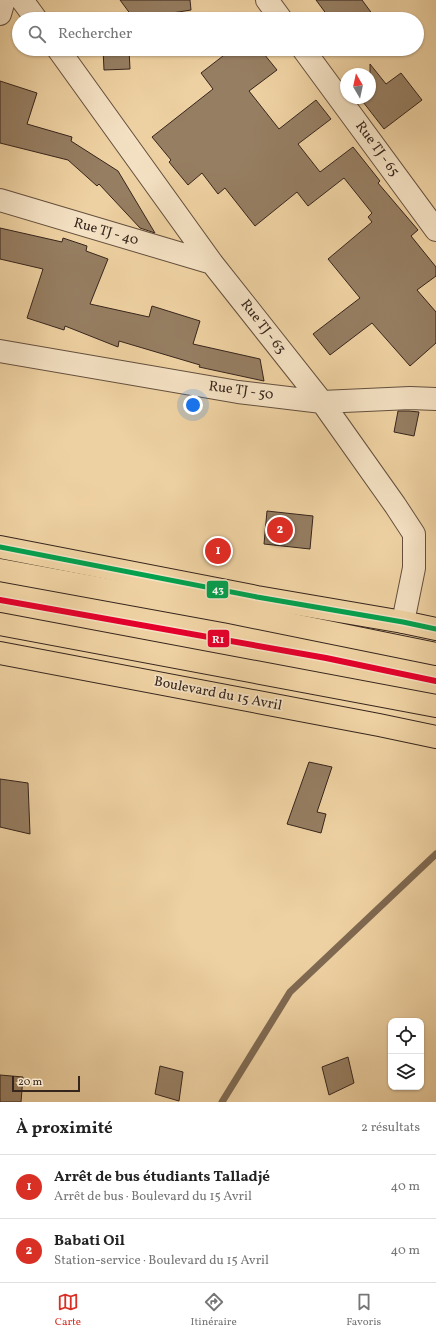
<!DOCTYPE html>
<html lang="fr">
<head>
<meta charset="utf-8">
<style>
  :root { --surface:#fff; --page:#f2f2f2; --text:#222; --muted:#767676; --line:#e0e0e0; --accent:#d93025 }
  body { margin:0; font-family:Vollkorn,serif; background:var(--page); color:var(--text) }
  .controls { position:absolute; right:12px; bottom:12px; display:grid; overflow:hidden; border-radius:8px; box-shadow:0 1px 3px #0004 }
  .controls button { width:36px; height:36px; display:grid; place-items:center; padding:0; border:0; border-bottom:1px solid var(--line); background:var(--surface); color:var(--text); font:20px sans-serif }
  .compass { position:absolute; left:340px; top:68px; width:36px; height:36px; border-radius:50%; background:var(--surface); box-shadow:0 1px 3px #0004; rotate:351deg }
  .scale { position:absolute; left:12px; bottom:10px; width:68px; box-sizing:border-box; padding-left:4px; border:2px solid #36251c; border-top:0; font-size:11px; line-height:14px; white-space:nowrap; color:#36251c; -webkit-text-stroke:3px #f4e1c3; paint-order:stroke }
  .you { position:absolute; left:193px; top:405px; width:14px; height:14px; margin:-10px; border:3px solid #fff; border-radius:50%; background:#1a73e8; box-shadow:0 0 0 6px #1a73e833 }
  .badge { display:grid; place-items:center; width:26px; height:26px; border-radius:50%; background:var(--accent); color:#fff; font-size:13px; font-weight:700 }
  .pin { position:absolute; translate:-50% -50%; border:2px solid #fff; box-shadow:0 1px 4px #0006 }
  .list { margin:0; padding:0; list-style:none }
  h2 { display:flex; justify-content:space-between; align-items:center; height:52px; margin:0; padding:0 16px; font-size:17px }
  h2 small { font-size:13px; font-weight:400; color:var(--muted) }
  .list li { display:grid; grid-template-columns:26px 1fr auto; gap:12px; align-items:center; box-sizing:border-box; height:64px; padding:0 16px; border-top:1px solid var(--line) }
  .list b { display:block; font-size:15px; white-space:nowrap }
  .list p { margin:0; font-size:13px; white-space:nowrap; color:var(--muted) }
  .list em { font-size:13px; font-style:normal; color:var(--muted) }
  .icon { flex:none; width:22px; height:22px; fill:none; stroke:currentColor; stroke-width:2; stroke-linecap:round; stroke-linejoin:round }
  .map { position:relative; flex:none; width:436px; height:1102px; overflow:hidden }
  .search { position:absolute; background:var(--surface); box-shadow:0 1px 3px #0004; left:12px; right:12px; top:12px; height:44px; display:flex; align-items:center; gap:10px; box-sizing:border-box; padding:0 14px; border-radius:22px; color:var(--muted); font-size:15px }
  .sheet { height:180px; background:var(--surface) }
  nav { display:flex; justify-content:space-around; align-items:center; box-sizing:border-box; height:56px; border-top:1px solid var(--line); background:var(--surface); font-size:11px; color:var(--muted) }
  nav a { display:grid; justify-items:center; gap:2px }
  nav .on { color:var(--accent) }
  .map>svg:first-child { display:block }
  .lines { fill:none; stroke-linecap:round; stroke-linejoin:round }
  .stream { stroke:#7f6951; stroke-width:7 }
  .building { fill:#967e62; stroke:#36251c }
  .street-casing { stroke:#64503e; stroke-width:24 }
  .primary-casing { stroke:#36251c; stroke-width:24 }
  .highway-casing { stroke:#36251c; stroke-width:24 }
  .street { stroke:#f4e1c3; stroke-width:22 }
  .primary { stroke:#eed1a2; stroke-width:22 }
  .highway { stroke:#eed1a2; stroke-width:22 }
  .bus-1-casing { stroke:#f4e1c3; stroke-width:8 }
  .bus-1 { stroke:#03a04e; stroke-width:5 }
  .rail-1-casing { stroke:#f4e1c3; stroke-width:9 }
  .rail-1 { stroke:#e4002b; stroke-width:6 }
  .labels { text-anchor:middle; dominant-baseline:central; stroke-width:3.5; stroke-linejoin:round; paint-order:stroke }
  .street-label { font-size:14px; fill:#36251c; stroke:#f4e1c3 }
  .line-badge { stroke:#f4e1c3; stroke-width:1.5 }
  .badge-label { font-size:11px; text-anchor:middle; font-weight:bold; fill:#fff }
</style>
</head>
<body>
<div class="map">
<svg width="436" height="1102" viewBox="0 0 436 1102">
  <rect width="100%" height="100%" fill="#eed1a2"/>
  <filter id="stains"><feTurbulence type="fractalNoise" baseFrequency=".005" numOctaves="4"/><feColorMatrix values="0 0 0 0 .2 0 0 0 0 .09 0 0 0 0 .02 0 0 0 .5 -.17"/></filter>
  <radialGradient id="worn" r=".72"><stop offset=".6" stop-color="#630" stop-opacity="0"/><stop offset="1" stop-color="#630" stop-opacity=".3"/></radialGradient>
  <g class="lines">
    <!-- stream -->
    <path class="stream" d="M222 1102 290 992 436 854"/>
  </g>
  <!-- building -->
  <path class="building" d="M120 0H190L191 10 153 16V19H134Z
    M316 0H362L376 19H330Z
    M103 49H129L130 69 104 70Z
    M232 49H260L277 70 249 91 279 129 316 100 331 119 298 144 320 172 353 147 380 181 378 183 418 230 411 236 436 267V276L417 290 436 312V343L410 366 372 323 330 355 313 334 360 298 328 259 372 222 368 217 372 213 344 178 308 206 297 192 255 226 225 188 218 194 202 173 188 185 169 162 171 160 152 137 213 89 201 73Z
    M370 64 386 84 401 73 422 100 384 129 360 98H370Z
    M0 81 37 93 27 124 72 137 71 141 118 171 155 233 140 228 99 184 97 186 68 160 0 143Z
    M0 228 62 242 63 238 87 246 86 251 108 259 90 304 149 317 152 306 200 321 193 344 260 359 264 381 199 367 200 365 119 341 118 347 65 326 64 330 27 318 43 269 0 259Z
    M398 411H409L419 412 414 436 394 432Z
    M267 511 313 516 310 549 264 544Z
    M309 762 332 767 317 812 326 814 321 833 287 824Z
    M0 779 28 783 30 834 0 827Z
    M348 1057 354 1083 329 1095 322 1067Z
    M160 1066 183 1072 179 1101 155 1094Z
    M0 1075 23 1077 21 1102H0Z"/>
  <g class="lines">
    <defs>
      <path id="street" d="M22 0 36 19
        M267 0 281 19
        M0 14 4 0
        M58 49 212 263 322 402 395 505 414 534V568L403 622
        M303 49 436 230
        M0 200 212 263
        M0 351 238 392 322 402 410 398 436 399"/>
      <path id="primary" d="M0 547 257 597 403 622 436 629
        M0 653 379 725 436 737"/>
      <path id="highway" d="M0 570 229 612 436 654
        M0 624 436 706"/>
    </defs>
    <!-- street casing -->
    <use href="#street" class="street-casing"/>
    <!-- primary casing -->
    <use href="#primary" class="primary-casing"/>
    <!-- highway casing -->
    <use href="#highway" class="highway-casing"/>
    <!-- street -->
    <use href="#street" class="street"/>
    <!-- primary -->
    <use href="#primary" class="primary"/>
    <!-- highway -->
    <use href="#highway" class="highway"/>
    <defs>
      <path id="bus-1" d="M0 547 257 597 403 622 436 629"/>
    </defs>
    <!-- bus-1 casing -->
    <use href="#bus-1" class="bus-1-casing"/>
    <!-- bus-1 -->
    <use href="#bus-1" class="bus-1"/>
    <defs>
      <path id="rail-1" d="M0 600 326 658 436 681"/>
    </defs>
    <!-- rail-1 casing -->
    <use href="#rail-1" class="rail-1-casing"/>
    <!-- rail-1 -->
    <use href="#rail-1" class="rail-1"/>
  </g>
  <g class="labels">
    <!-- street labels -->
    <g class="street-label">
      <text transform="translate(377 149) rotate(54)">Rue TJ - 65</text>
      <text transform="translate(106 232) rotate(16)">Rue TJ - 40</text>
      <text transform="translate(263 327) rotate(52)">Rue TJ - 63</text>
      <text transform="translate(241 391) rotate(8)">Rue TJ - 50</text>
      <text transform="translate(218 694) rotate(11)">Boulevard du 15 Avril</text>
    </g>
  </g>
  <g class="line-badge">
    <rect x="206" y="580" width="23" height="19" rx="4" fill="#03a04e"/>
    <rect x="207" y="629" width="23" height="19" rx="4" fill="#e4002b"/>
  </g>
  <g class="badge-label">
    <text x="218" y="593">43</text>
    <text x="218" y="643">R1</text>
  </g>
  <rect width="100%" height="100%" filter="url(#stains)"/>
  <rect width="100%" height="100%" fill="url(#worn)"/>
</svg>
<div class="controls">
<button><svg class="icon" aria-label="locate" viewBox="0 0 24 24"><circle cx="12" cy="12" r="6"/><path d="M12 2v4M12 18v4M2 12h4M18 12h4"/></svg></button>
<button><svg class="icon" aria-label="layers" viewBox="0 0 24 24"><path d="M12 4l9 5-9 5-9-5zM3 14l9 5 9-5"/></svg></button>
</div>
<svg class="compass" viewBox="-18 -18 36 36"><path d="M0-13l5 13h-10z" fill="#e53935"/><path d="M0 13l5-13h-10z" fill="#767676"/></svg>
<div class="scale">20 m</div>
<div class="you"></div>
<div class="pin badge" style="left:218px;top:551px">1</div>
<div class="pin badge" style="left:280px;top:530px">2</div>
<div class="search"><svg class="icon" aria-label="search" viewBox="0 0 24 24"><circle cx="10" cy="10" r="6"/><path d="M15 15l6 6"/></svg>Rechercher</div>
</div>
<section class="sheet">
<h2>À proximité<small>2 résultats</small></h2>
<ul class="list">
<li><span class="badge">1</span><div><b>Arrêt de bus étudiants Talladjé</b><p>Arrêt de bus · Boulevard du 15 Avril</p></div><em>40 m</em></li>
<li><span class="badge">2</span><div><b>Babati Oil</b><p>Station-service · Boulevard du 15 Avril</p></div><em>40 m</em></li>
</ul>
</section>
<nav>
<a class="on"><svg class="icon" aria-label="map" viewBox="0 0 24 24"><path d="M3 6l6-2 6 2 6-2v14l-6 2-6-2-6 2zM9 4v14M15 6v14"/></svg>Carte</a>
<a><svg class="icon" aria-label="directions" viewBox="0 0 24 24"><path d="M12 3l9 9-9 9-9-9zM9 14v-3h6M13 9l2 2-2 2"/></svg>Itinéraire</a>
<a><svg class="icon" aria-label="saved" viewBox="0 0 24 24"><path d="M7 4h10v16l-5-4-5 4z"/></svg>Favoris</a>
</nav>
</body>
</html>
